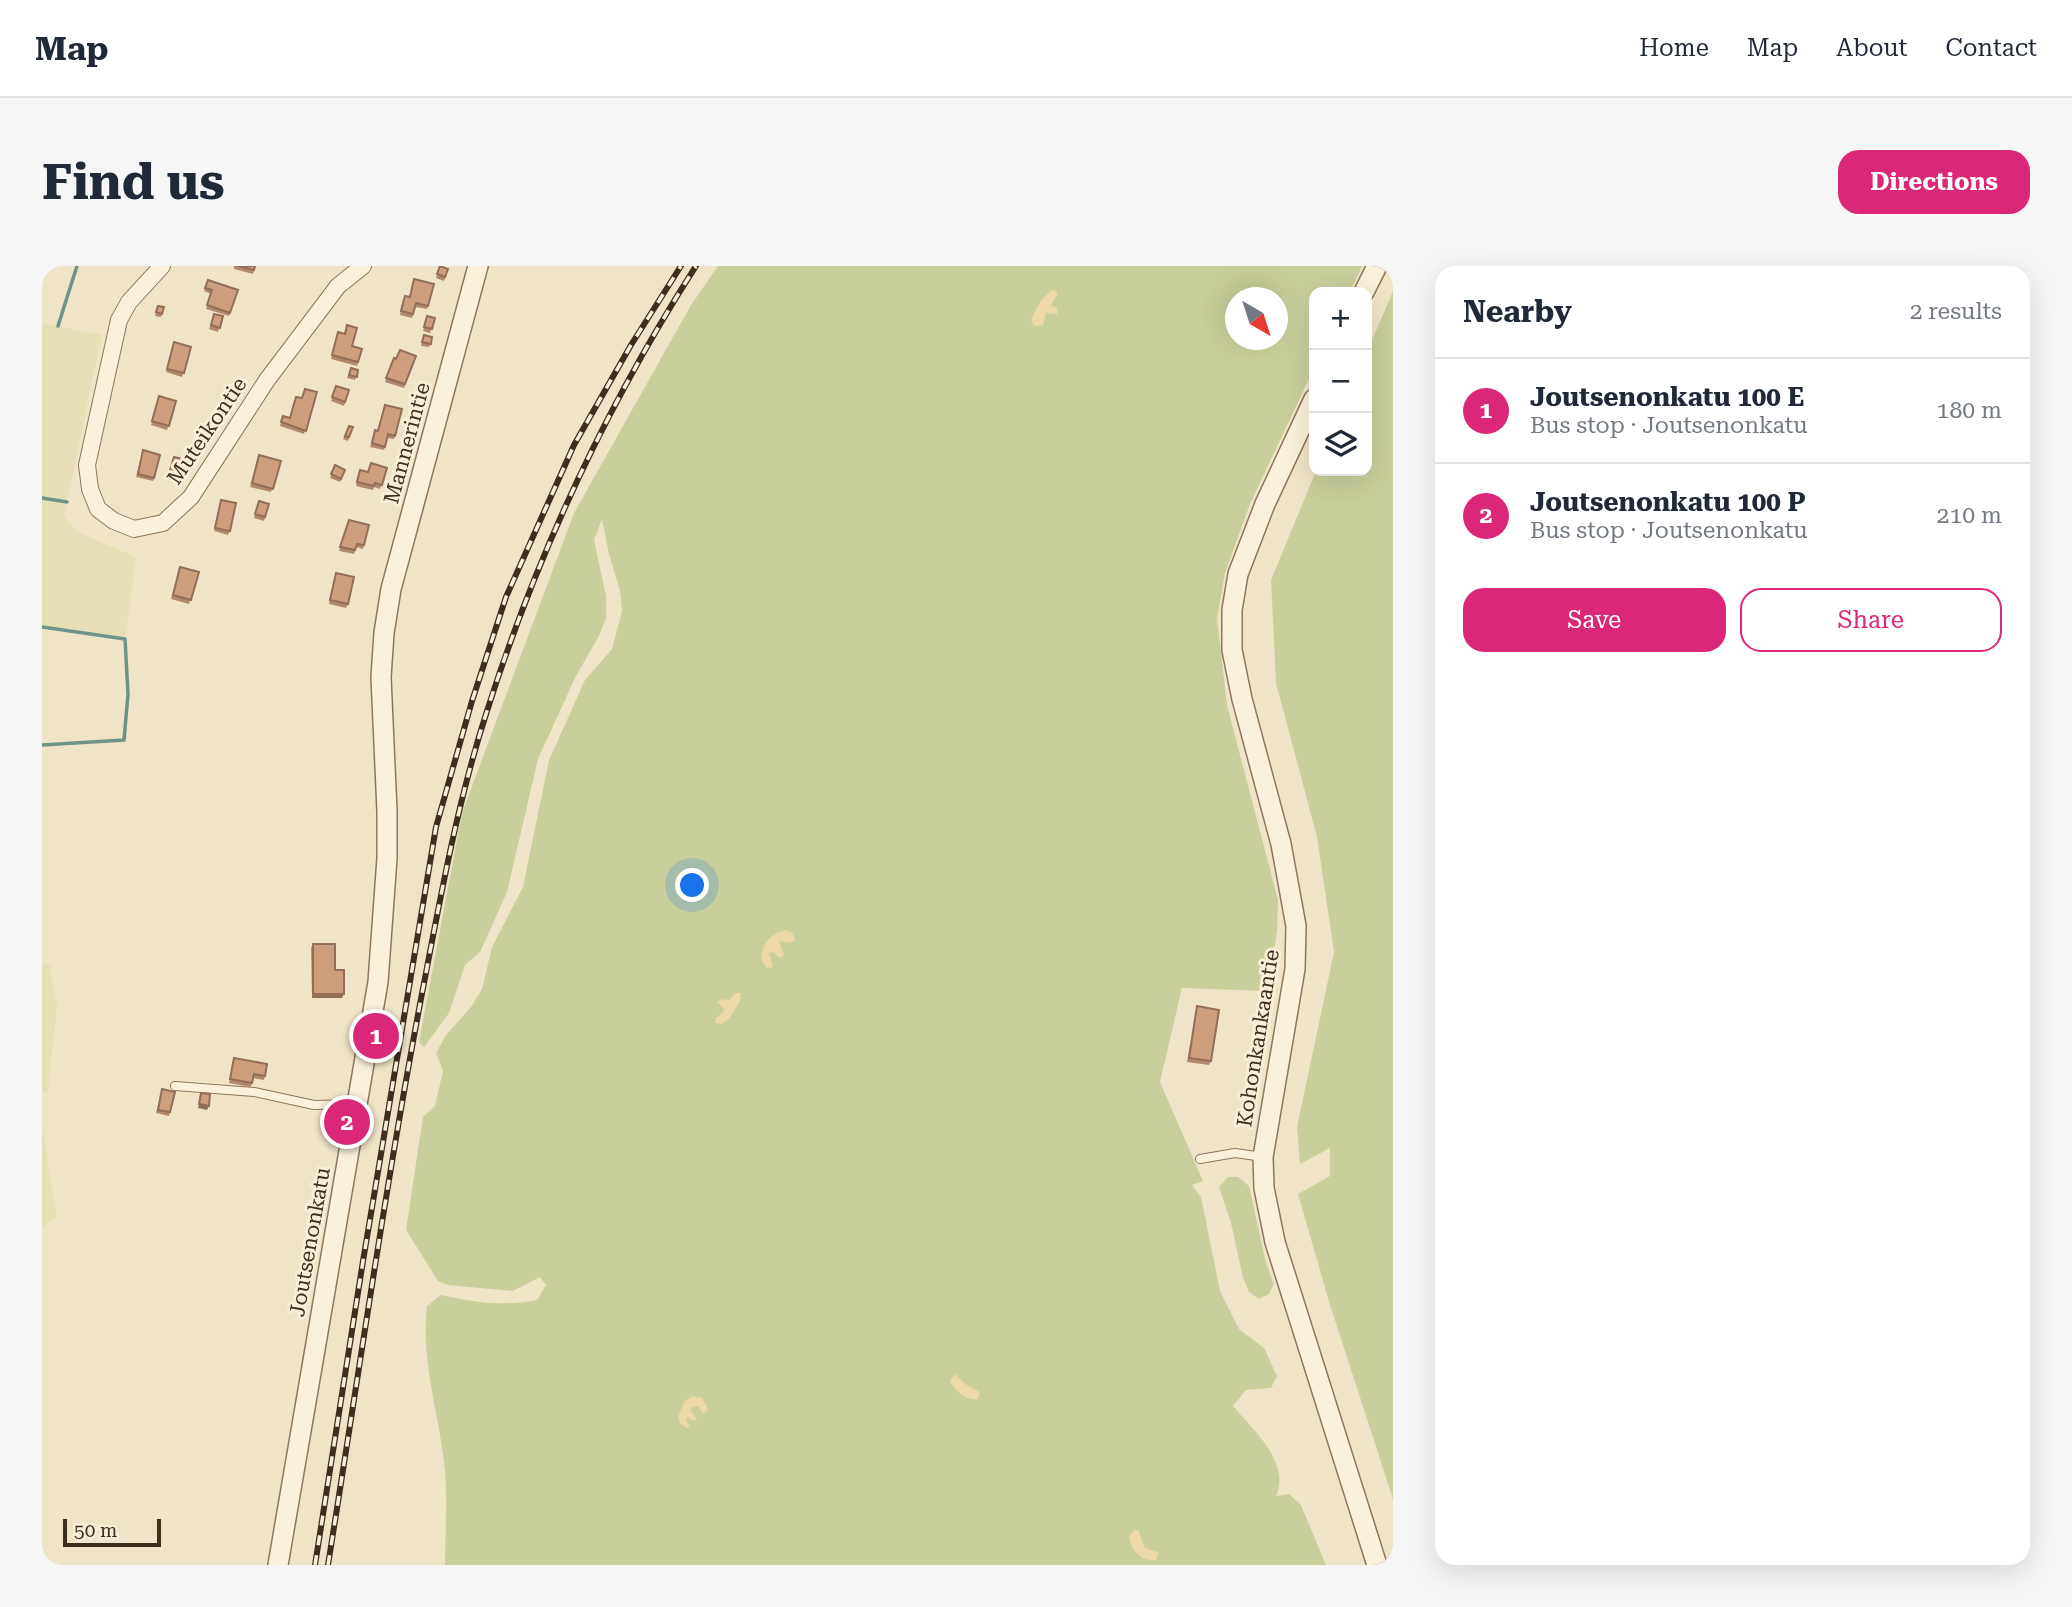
<!DOCTYPE html>
<html lang="en">
<head>
<meta charset="utf-8">
<style>
  :root { --surface:#fff; --page:#f6f6f7; --text:#1f2937; --muted:#747a83; --line:#e0e1e3; --accent:#db2777 }
  body { margin:0; font-family:"Roboto Serif",serif; background:var(--page); color:var(--text) }
  .controls { position:absolute; right:21px; top:21px; display:grid; overflow:hidden; border-radius:14px; box-shadow:0 7px 28px #0002 }
  .controls button { width:63px; height:63px; display:grid; place-items:center; padding:0; border:0; border-bottom:2px solid var(--line); background:var(--surface); color:var(--text); font:35px sans-serif }
  .compass { position:absolute; left:1183px; top:21px; width:63px; height:63px; border-radius:50%; background:var(--surface); box-shadow:0 7px 28px #0002; rotate:141deg }
  .scale { position:absolute; left:21px; bottom:18px; width:98px; box-sizing:border-box; padding-left:7px; border:4px solid #3d2e20; border-top:0; font-size:19px; line-height:24px; white-space:nowrap; color:#3d2e20; -webkit-text-stroke:5px #f7eed8; paint-order:stroke }
  .you { position:absolute; left:651px; top:620px; width:24px; height:24px; margin:-18px; border:5px solid #fff; border-radius:50%; background:#1a73e8; box-shadow:0 0 0 10px #1a73e833 }
  .badge { display:grid; place-items:center; width:46px; height:46px; border-radius:50%; background:var(--accent); color:#fff; font-size:23px; font-weight:700 }
  .pin { position:absolute; translate:-50% -50%; border:4px solid #fff; box-shadow:0 2px 7px #0006 }
  .list { margin:0; padding:0; list-style:none }
  h2 { display:flex; justify-content:space-between; align-items:center; height:91px; margin:0; padding:0 28px; font-size:30px }
  h2 small { font-size:23px; font-weight:400; color:var(--muted) }
  .list li { display:grid; grid-template-columns:46px 1fr auto; gap:21px; align-items:center; box-sizing:border-box; height:105px; padding:0 28px; border-top:2px solid var(--line) }
  .list b { display:block; font-size:26px; white-space:nowrap }
  .list p { margin:0; font-size:23px; white-space:nowrap; color:var(--muted) }
  .list em { font-size:23px; font-style:normal; color:var(--muted) }
  .actions { display:flex; gap:14px; padding:21px 28px }
  .actions a { flex:1; padding:16px 0; border:2px solid var(--accent); border-radius:21px; text-align:center; font-size:24px; color:var(--accent) }
  .actions .main { background:var(--accent); color:#fff }
  .icon { flex:none; width:38px; height:38px; fill:none; stroke:currentColor; stroke-width:2; stroke-linecap:round; stroke-linejoin:round }
  .map { position:relative; flex:none; width:1351px; height:1299px; overflow:hidden; border-radius:21px }
  header { display:flex; align-items:center; gap:42px; box-sizing:border-box; height:98px; padding:0 35px; background:var(--surface); border-bottom:2px solid var(--line) }
  header strong { font-size:33px }
  nav { display:flex; gap:38px; margin-inline-start:auto; font-size:24px }
  .intro { display:flex; align-items:center; justify-content:space-between; box-sizing:border-box; height:168px; padding:0 42px }
  h1 { margin:0; font-size:49px }
  .button { padding:18px 32px; border-radius:21px; background:var(--accent); color:#fff; font-size:24px; font-weight:700 }
  main { display:flex; gap:42px; padding:0 42px }
  aside { flex:1; background:var(--surface); border-radius:21px; box-shadow:0 7px 28px #0002 }
  .map>svg:first-child { display:block }
  .farmland { fill:#e6deb5 }
  .green { fill:#c9cf9b; fill-rule:evenodd }
  .sand { fill:#ecd9a5 }
  .lines { fill:none; stroke-linecap:round; stroke-linejoin:round }
  .stream { stroke:#6f938a; stroke-width:3.5 }
  .service-casing { stroke:#8d765c; stroke-width:10 }
  .minor-casing { stroke:#8d765c; stroke-width:18 }
  .tertiary-casing { stroke:#8d765c; stroke-width:22 }
  .service { stroke:#faf1dc; stroke-width:8 }
  .minor { stroke:#faf1dc; stroke-width:16 }
  .tertiary { stroke:#faf1dc; stroke-width:19 }
  .rail-casing { stroke:#3d2e20; stroke-width:6 }
  .rail { stroke:#f7eed8; stroke-width:3.5; stroke-dasharray:10; stroke-linecap:butt }
  .wall { fill:#b2896c }
  .shaded-wall { fill:#916f58 }
  .building { fill:#cf9f7d; stroke:#916f58; stroke-width:2 }
  .labels { text-anchor:middle; dominant-baseline:central; stroke-width:6; stroke-linejoin:round; paint-order:stroke }
  .street-label { font-size:21px; fill:#3d2e20; stroke:#f7eed8 }
</style>
</head>
<body>
<header>
<strong>Map</strong>
<nav><a>Home</a><a>Map</a><a>About</a><a>Contact</a></nav>
</header>
<div class="intro"><h1>Find us</h1><a class="button">Directions</a></div>
<main>
<div class="map">
<svg width="1351" height="1299" viewBox="0 0 1351 1299">
  <rect width="100%" height="100%" fill="#f0e4c8"/>
  <!-- farmland -->
  <path class="farmland" d="M0 57 60 69 22 250 35 266 94 291 83 373 0 361Z
    M0 697 8 700 15 741 6 824 0 827Z
    M0 862 15 952 0 961Z"/>
  <!-- green -->
  <path class="green" d="M676 0H1320L1308 26H1272V102L1208 238 1183 307 1175 353 1185 439 1236 634 1235 666 1225 725 1140 722 1118 816 1161 915 1150 919 1159 931 1178 1025 1197 1063 1222 1082 1235 1110 1229 1122 1204 1124 1191 1140C1211 1164 1249 1196 1234 1230L1247 1228 1259 1239 1284 1299H403C403 1265 406 1229 402 1196 396 1143 379 1096 385 1040L399 1029C431 1036 462 1041 495 1034L504 1019 498 1011 471 1025 406 1019 396 1015 364 964 381 851 393 840 401 805 394 787 404 769 429 741 440 723 450 681 481 621 507 494 543 414 570 383 580 345 578 325 567 288 560 253 552 274 564 330V352L558 368 534 410 496 493 465 626 438 686 423 699 407 747 382 781 377 776 420 547 532 247 649 39ZM1194 32H1236V74H1194Z
    M1351 25V1233L1288 1039 1256 928 1288 910V882L1258 898 1255 861 1292 686 1275 571 1234 417 1229 314 1274 205H1325V86Z
    M1186 911H1196L1207 920 1224 997 1232 1018 1227 1028 1217 1033 1207 1026 1201 1012 1189 957 1177 921Z"/>
  <!-- sand -->
  <path class="sand" d="M1011 24 1015 25V29L1009 39 1016 43 1015 48 1004 47 1001 59 992 60 989 54C994 43 1000 30 1011 24Z
    M744 664 750 667 753 673 749 677 737 675 742 689 738 692 731 686 727 687 731 701 725 702 719 693C720 678 728 667 744 664Z
    M693 727H698L699 733 687 753 680 758 673 757 674 752 683 744 675 736 680 733 687 734Z
    M913 1108 923 1118 938 1126 936 1133C924 1135 913 1125 908 1115Z
    M650 1130 660 1132 666 1143 661 1148 656 1140 650 1141 649 1145 655 1153 652 1155 645 1151 644 1155 648 1161 645 1162 638 1157 636 1151 642 1136Z
    M1092 1263 1097 1265 1102 1281 1117 1287 1114 1294C1099 1295 1090 1286 1087 1272Z"/>
  <g class="lines">
    <!-- stream -->
    <path class="stream" d="M16 60 35 0
      M0 232 25 236
      M0 361 83 373 86 428 82 474 0 479"/>
    <defs>
      <path id="service" d="M133 820 212 826 272 839 314 838
        M1158 893 1193 887 1221 891"/>
      <path id="minor" d="M120 0 87 36 77 54 45 199 48 223 56 243 72 255 92 263 121 257 149 231 225 114 296 20 321 0"/>
      <path id="tertiary" d="M1322 26 1335 0
        M1272 133 1223 238 1196 308 1190 344V384L1200 433 1239 578 1254 660 1253 703 1221 891 1222 922 1233 976 1335 1299
        M236 1299 336 716 345 592V545L339 411 342 367 349 323 436 0"/>
    </defs>
    <!-- service casing -->
    <use href="#service" class="service-casing"/>
    <!-- minor casing -->
    <use href="#minor" class="minor-casing"/>
    <!-- tertiary casing -->
    <use href="#tertiary" class="tertiary-casing"/>
    <!-- service -->
    <use href="#service" class="service"/>
    <!-- minor -->
    <use href="#minor" class="minor"/>
    <!-- tertiary -->
    <use href="#tertiary" class="tertiary"/>
    <defs>
      <path id="rail" d="M273 1299 321 995 394 561 430 435 464 331 532 179 589 79 639 0
        M286 1299C316 1112 343 924 378 738 397 640 414 540 445 445 495 288 565 139 654 0"/>
    </defs>
    <!-- rail casing -->
    <use href="#rail" class="rail-casing"/>
    <!-- rail -->
    <use href="#rail" class="rail"/>
  </g>
  <!-- wall -->
  <path class="wall" d="M192 0H213L211 8 192 3Z
    M398 0 406 3 402 15 394 12Z
    M166 14 196 24 187 50 164 43 169 28 162 25Z
    M361 33 386 40 385 43 373 41 370 52 358 49Z
    M116 40 122 41 119 51 113 50Z
    M172 48 181 50 176 66 167 63Z
    M385 50 393 52 388 67 381 65Z
    M296 66 310 80 320 83 315 100 289 93Z
    M382 69 389 78 387 81 379 80Z
    M132 76 149 81 140 111 124 106Z
    M374 90 362 122 343 116 352 92 354 93Z
    M309 102 316 104 313 114 305 112Z
    M294 120 307 124 302 140 289 135Z
    M275 126 262 168 238 160 241 150 248 152 260 132Z
    M117 130 134 135 125 164 109 159Z
    M360 143 352 173 345 172 342 184 328 181 333 164 336 165Z
    M307 160 311 161 306 175 301 173Z
    M100 188 112 212 111 215 94 211Z
    M217 189 239 195 229 226 208 221Z
    M132 191 141 193 136 211 127 208Z
    M293 199 303 204 298 216 288 212Z
    M345 202 338 223 332 221 331 224 314 220 318 204 326 206Z
    M217 235 227 238 222 255 212 252Z
    M178 237 188 265 186 269 172 265Z
    M307 254 322 279 321 283 314 281 312 288 297 285Z
    M138 301 157 306 147 338 129 333Z
    M293 311 306 338 304 342 287 338Z
    M271 678 293 704 300 732H270L269 682Z
    M1155 740 1169 795 1167 799 1145 796Z
    M192 792 223 810 222 814 211 812 209 821 187 817Z
    M120 823 128 846 127 850 114 847Z"/>
  <!-- shaded-wall -->
  <path class="shaded-wall" d="M271 728H302L300 732H270Z
    M157 838 167 840 165 844 156 842Z"/>
  <!-- building -->
  <path class="building" d="M196 0H213L212 4Z
    M398 0 406 3 403 11 395 8Z
    M372 13 392 18 386 40 374 37 371 48 359 45 363 30 368 31Z
    M166 14 196 24 188 47 165 39 170 24 163 22Z
    M116 40 122 41 120 48 114 46Z
    M172 48 181 50 178 62 169 59Z
    M385 50 393 52 390 63 382 61Z
    M305 59 315 62 310 80 320 83 316 96 290 89 296 66 303 68Z
    M382 69 390 71 389 78 380 76Z
    M132 76 149 81 142 107 125 103Z
    M358 84 374 90 363 118 344 112 352 92 354 93Z
    M309 102 316 104 315 111 307 109Z
    M294 120 307 124 303 136 290 131Z
    M263 123 275 126 264 165 239 156 241 150 248 152 254 131 260 132Z
    M117 130 134 135 127 160 110 155Z
    M343 139 360 143 353 170 346 168 343 181 330 177 333 164 336 165Z
    M307 160 311 161 307 171 303 170Z
    M101 184 118 189 112 212 96 208Z
    M217 189 239 195 231 223 210 217Z
    M132 191 141 193 137 207 128 204Z
    M329 197 345 202 340 219 333 217 332 220 315 216 318 204 326 206Z
    M293 199 303 204 299 213 289 208Z
    M179 234 194 237 188 265 173 262Z
    M217 235 227 238 223 251 213 248Z
    M307 254 327 259 322 279 315 278 313 284 298 281Z
    M138 301 157 306 149 334 131 329Z
    M294 307 312 311 306 338 288 334Z
    M271 678H293V704H302V728H271Z
    M1155 740 1177 744 1169 795 1147 792Z
    M192 792 225 798 223 810 212 808 210 817 188 813Z
    M120 823 133 826 128 846 116 844Z
    M159 827 168 828 167 840 157 838Z"/>
  <g class="labels">
    <!-- street labels -->
    <g class="street-label">
      <text transform="translate(165 165) rotate(-56)">Muteikontie</text>
      <text transform="translate(365 177) rotate(-75)">Mannerintie</text>
      <text transform="translate(1216 772) rotate(-81)">Kohonkankaantie</text>
      <text transform="translate(268 976) rotate(-80)">Joutsenonkatu</text>
    </g>
  </g>
</svg>
<div class="controls">
<button>+</button>
<button>−</button>
<button><svg class="icon" aria-label="layers" viewBox="0 0 24 24"><path d="M12 4l9 5-9 5-9-5zM3 14l9 5 9-5"/></svg></button>
</div>
<svg class="compass" viewBox="-18 -18 36 36"><path d="M0-13l5 13h-10z" fill="#e53935"/><path d="M0 13l5-13h-10z" fill="#747a83"/></svg>
<div class="scale">50 m</div>
<div class="you"></div>
<div class="pin badge" style="left:334px;top:770px">1</div>
<div class="pin badge" style="left:305px;top:856px">2</div>
</div>
<aside>
<h2>Nearby<small>2 results</small></h2>
<ul class="list">
<li><span class="badge">1</span><div><b>Joutsenonkatu 100 E</b><p>Bus stop · Joutsenonkatu</p></div><em>180 m</em></li>
<li><span class="badge">2</span><div><b>Joutsenonkatu 100 P</b><p>Bus stop · Joutsenonkatu</p></div><em>210 m</em></li>
</ul>
<div class="actions"><a class="main">Save</a><a>Share</a></div>
</aside>
</main>
</body>
</html>
